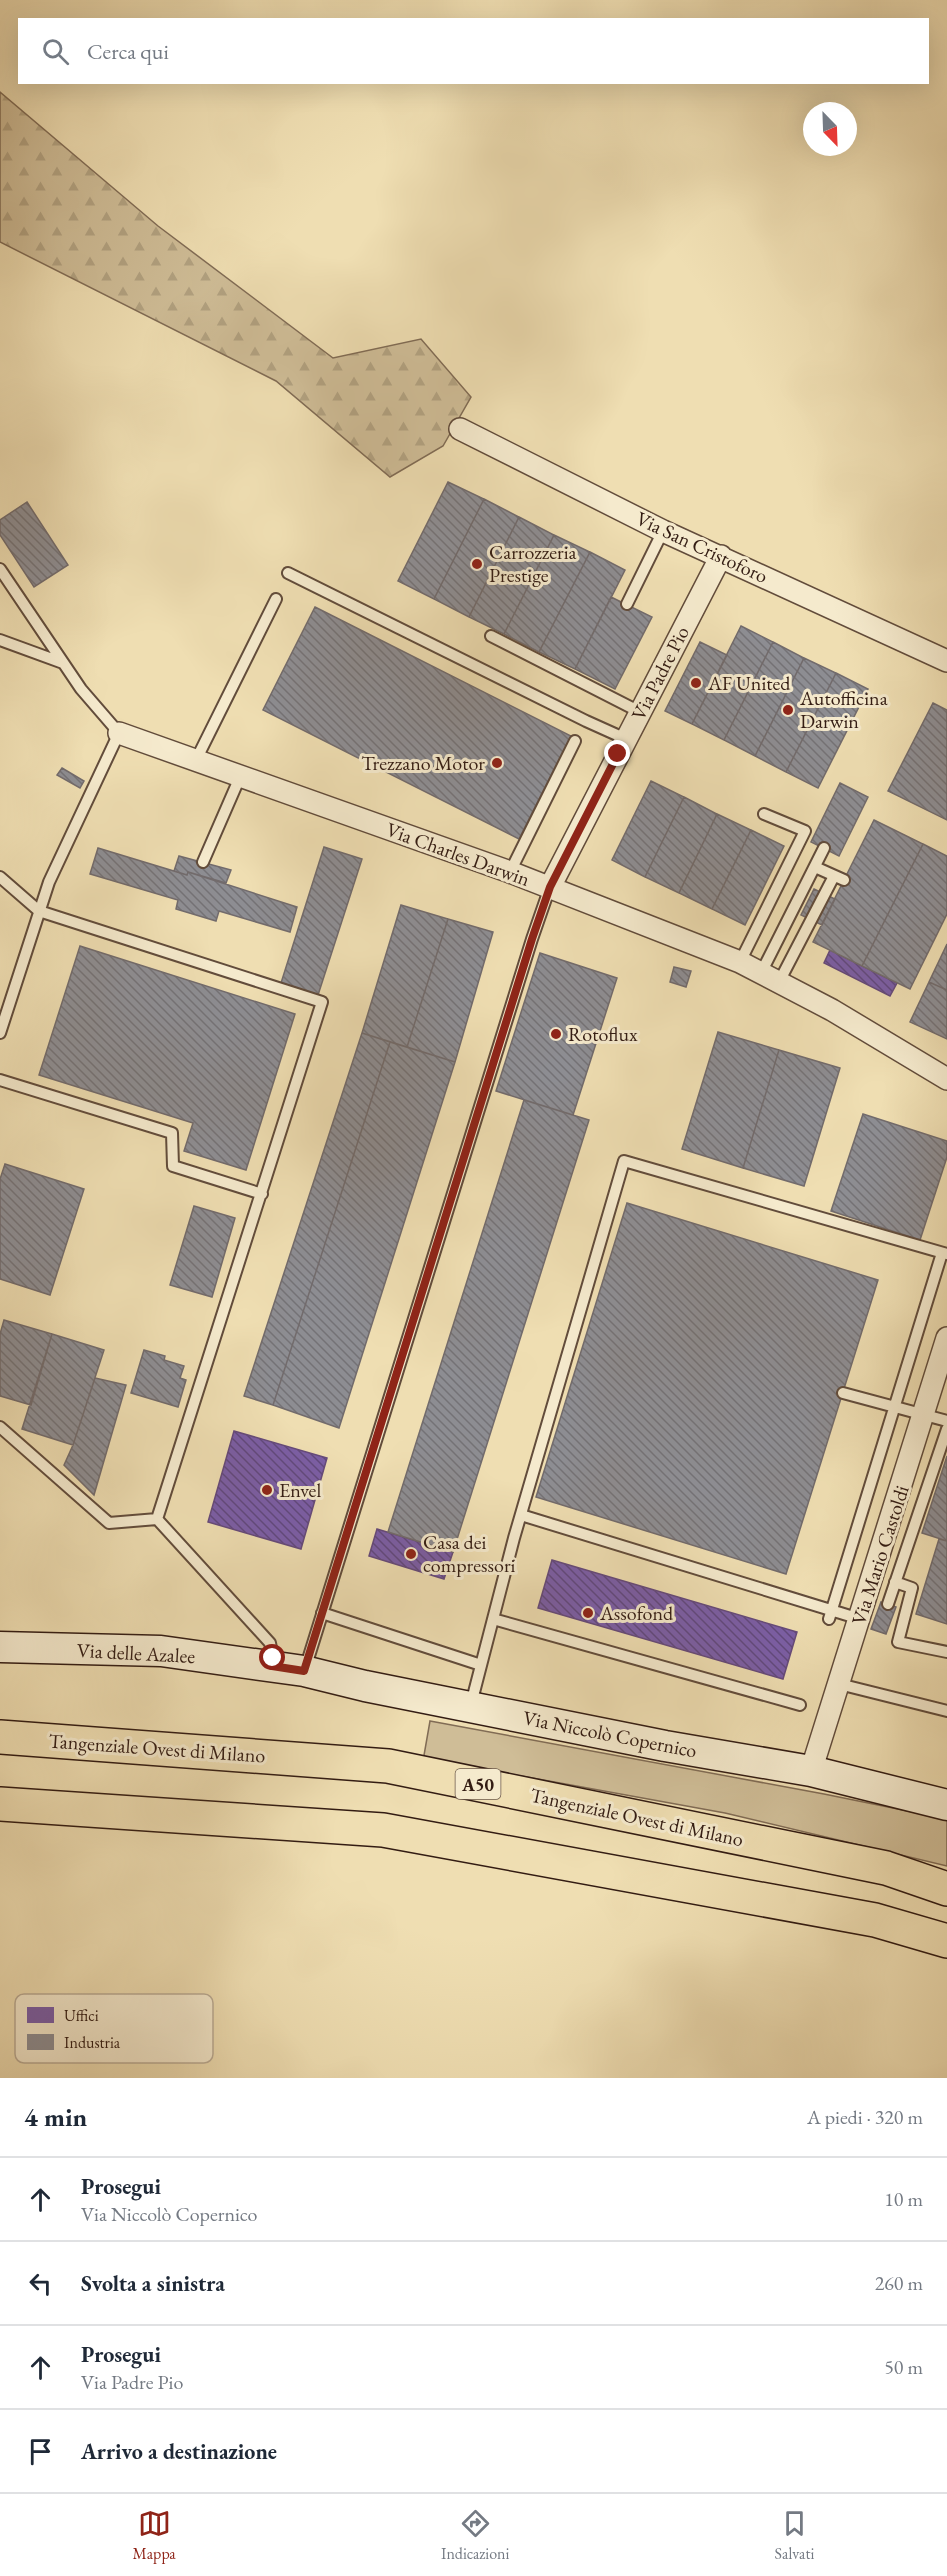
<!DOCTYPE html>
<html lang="it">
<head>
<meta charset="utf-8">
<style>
  :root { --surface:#fff; --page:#f2f2f3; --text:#1f2937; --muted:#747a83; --line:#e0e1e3; --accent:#8f2418 }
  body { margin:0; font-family:"EB Garamond",serif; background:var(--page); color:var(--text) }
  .compass { position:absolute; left:803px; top:102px; width:54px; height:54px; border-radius:50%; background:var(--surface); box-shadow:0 6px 24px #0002; rotate:157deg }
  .stop { position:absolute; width:18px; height:18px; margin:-14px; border:4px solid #8f2418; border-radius:50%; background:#fff }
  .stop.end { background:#8f2418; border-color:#fff; box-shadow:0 2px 6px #0008 }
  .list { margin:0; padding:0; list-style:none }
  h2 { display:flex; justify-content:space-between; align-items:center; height:78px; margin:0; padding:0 24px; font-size:26px }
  h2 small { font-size:20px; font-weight:400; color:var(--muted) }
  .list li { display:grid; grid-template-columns:39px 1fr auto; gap:18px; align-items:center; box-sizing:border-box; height:84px; padding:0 24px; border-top:2px solid var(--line) }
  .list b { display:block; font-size:22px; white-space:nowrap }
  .list p { margin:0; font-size:20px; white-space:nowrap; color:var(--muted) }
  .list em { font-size:20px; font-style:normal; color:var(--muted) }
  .icon { flex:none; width:33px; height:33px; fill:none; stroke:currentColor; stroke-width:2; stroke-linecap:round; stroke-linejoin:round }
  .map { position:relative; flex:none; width:947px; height:2078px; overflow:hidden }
  .search { position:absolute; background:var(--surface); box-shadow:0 6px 24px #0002; left:18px; right:18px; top:18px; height:66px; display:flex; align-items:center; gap:15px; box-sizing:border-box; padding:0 21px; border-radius:0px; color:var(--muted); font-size:22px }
  .sheet { height:414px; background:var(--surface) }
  nav { display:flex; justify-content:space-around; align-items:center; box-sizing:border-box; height:84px; border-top:2px solid var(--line); background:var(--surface); font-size:16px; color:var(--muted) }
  nav a { display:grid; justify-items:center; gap:3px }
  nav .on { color:var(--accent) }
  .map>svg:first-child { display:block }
  .green { fill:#cfbd97; stroke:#816c55; stroke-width:1.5 }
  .forest { fill:url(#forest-firs); stroke:#816c55; stroke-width:1.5 }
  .offices { fill:url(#offices-back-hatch); stroke:#654a7b; stroke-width:1.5 }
  .industry { fill:url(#industry-back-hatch); stroke:#726b6c; stroke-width:1.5 }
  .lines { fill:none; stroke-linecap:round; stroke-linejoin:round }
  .lane-casing { stroke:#624c3b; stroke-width:14 }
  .street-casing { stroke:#624c3b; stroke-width:24 }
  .secondary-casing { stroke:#331c13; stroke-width:33 }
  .highway-casing { stroke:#331c13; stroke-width:36 }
  .lane { stroke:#f5eacd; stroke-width:10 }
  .street { stroke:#f5eacd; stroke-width:21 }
  .secondary { stroke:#f5eacd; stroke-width:30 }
  .highway { stroke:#efdeb2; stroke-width:33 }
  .route { stroke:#8f2418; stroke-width:8 }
  .poi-dot { fill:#8f2418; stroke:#f5eacd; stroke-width:2 }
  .labels { text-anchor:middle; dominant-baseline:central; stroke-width:6; stroke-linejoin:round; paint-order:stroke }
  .shield { fill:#f5eacd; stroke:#6d5a4b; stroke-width:1.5 }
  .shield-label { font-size:18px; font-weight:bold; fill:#331c13 }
  .street-label { font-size:20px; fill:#331c13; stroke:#f5eacd }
  .poi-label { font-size:20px; fill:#331c13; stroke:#f5eacd; text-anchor:start }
  .key { fill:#f5eacd; stroke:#bbac95; stroke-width:1.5 }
  .key-label { font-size:16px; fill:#331c13 }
</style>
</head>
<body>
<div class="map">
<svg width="947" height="2078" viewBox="0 0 947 2078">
  <defs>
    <pattern id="forest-firs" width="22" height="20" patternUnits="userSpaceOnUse" patternTransform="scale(1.5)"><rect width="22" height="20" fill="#cfbd97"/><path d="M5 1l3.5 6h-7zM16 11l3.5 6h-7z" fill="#b2a281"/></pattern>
    <pattern id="offices-back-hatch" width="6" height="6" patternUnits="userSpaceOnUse" patternTransform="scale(1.5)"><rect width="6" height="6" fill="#7b5ea7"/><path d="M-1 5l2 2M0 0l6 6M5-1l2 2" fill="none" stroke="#60487f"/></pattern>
    <pattern id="industry-back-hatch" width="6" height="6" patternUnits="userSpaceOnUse" patternTransform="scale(1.5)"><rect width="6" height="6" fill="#8d8d92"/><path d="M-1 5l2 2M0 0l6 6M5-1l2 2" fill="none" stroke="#747276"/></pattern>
  </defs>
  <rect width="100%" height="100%" fill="#efdeb2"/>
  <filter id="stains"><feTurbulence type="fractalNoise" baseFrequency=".00333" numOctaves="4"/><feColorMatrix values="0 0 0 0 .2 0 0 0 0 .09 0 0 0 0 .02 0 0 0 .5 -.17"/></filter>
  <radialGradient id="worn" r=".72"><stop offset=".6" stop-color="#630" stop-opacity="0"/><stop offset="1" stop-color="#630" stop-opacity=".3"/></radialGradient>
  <!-- green -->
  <path class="green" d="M430 1721 824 1794 947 1819V1866L725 1813 527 1777 423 1761Z"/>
  <!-- forest -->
  <path class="forest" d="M0 92 158 226 333 358 421 339 471 397 443 446 390 477 276 381 0 242Z"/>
  <!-- offices -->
  <path class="offices" d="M830 950 897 983 890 996 824 963Z
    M234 1431 327 1458 301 1549 208 1522Z
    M377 1529 453 1552 444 1579 369 1556Z
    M552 1560 797 1632 783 1679 538 1608Z"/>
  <!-- industry -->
  <path class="industry" d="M448 482 484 499 434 599 398 581Z
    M484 499 519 517 469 617 434 599Z
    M27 502 68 565 34 587 0 535V520Z
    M519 517 554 535 504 634 469 617Z
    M554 535 590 552 539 652 504 634Z
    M590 552 625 570 575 669 539 652Z
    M611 597 652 617 615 689 575 669Z
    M315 607 571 736 519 839 263 710Z
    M741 626 773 642 724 740 692 724Z
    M700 642 727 655 692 724 665 711Z
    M773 642 804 658 755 756 724 740Z
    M804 658 836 673 786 772 755 756Z
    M836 673 868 689 818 788 786 772Z
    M933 703 947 710V820L888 791Z
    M62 768 84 781 80 788 57 775Z
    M651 781 684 797 645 877 612 860Z
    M840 783 868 797 839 856 811 842Z
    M684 797 717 814 679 893 645 877Z
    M717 814 751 830 712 909 679 893Z
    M874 820 923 844 862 966 813 942Z
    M751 830 784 846 745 925 712 909Z
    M923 844 947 856V914L910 989 862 966Z
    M324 847 362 859 318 995 281 983Z
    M98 848 187 875 188 872 297 907 290 932 219 911 216 921 176 909 178 900 90 874Z
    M179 856 231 870 226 883 188 872 187 875 174 871Z
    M814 889 835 899 822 925 801 915Z
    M401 905 448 919 407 1047 362 1033Z
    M448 919 493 932 455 1062 407 1047Z
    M947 944V990L929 982Z
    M80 946 295 1014 246 1170 184 1151 193 1123 39 1075Z
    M540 953 617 978 573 1115 496 1091Z
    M674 967 691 971 686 987 670 982Z
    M929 982 947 990V1039L910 1022Z
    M718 1032 779 1050 743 1168 682 1149Z
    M362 1033 390 1042 273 1405 244 1396Z
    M390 1042 455 1062 339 1428 273 1405Z
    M779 1050 840 1068 804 1186 743 1168Z
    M524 1100 589 1120 453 1552 388 1532Z
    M863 1114 947 1141V1157L920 1240 831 1211Z
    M5 1164 84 1189 50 1295 0 1279V1179Z
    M627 1203 878 1280 786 1574 536 1497Z
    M194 1206 235 1218 212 1297 170 1285Z
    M4 1320 52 1334 31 1405 0 1396V1334Z
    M52 1334 104 1350 73 1445 22 1429Z
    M144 1350 165 1356 164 1360 184 1366 180 1378 186 1380 178 1407 131 1393Z
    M95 1378 126 1385 94 1495 64 1465 73 1445Z
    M947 1456V1541L922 1533Z
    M939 1539 947 1541V1624L916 1614Z
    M881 1602 896 1607 886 1634 871 1629Z"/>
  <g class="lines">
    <defs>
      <path id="lane" d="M0 569 81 689 119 733 49 882 0 1033
        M288 573 586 721 626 739
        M627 604 663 531
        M491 636 640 712
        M0 640 63 663
        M195 762 276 599
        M203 862 240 777
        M815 867 844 880
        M510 872 575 741
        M0 877 39 911 322 1002 157 1519 270 1643 273 1658 272 1665
        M740 962 805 831 764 814
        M761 973 824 848
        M779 982 834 876
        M0 1080 172 1133 173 1166 262 1194
        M843 1393 947 1421
        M0 1427 109 1523 157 1519
        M521 1515 860 1619
        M895 1582 912 1588 898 1642 947 1652
        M888 1604 947 1429
        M322 1613 481 1665
        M493 1619 800 1705
        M829 1619 942 1253
        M305 1669 532 939 550 887
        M839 1684 947 1711
        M471 1704 514 1538 624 1161 947 1254"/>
      <path id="street" d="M460 429 663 531 947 661
        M119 733 510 872 740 962 832 1010 947 1079
        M550 887 721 556
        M811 1771 947 1338"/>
      <path id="secondary" d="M0 1647 161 1651 304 1671 365 1686 665 1746 811 1771 947 1805"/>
      <path id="highway" d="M0 1737 388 1766 886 1868 947 1889
        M0 1804 383 1830 875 1920 947 1941"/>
    </defs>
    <!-- lane casing -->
    <use href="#lane" class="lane-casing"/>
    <!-- street casing -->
    <use href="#street" class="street-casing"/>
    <!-- secondary casing -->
    <use href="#secondary" class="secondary-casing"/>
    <!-- highway casing -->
    <use href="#highway" class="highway-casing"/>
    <!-- lane -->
    <use href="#lane" class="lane"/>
    <!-- street -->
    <use href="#street" class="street"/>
    <!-- secondary -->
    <use href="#secondary" class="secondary"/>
    <!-- highway -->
    <use href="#highway" class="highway"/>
  </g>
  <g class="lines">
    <!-- route -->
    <path class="route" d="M273 1658 272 1666 304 1671 532 939 550 887 618 754"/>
  </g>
  <!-- markers -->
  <g class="poi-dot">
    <circle cx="477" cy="564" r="6"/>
    <circle cx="696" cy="683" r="6"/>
    <circle cx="788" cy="710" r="6"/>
    <circle cx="497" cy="763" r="6"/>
    <circle cx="556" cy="1034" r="6"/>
    <circle cx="267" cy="1490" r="6"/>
    <circle cx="411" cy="1554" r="6"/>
    <circle cx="588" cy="1613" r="6"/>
  </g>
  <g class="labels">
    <!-- shield labels -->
    <rect class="shield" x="455.5" y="1769" width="45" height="30" rx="4.5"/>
    <g class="shield-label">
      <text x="478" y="1784">A50</text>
    </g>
    <!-- street labels -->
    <g class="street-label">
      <text transform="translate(702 547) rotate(25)">Via San Cristoforo</text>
      <text transform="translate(660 673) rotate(-63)">Via Padre Pio</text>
      <text transform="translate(458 854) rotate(20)">Via Charles Darwin</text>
      <text transform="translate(880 1555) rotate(-72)">Via Mario Castoldi</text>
      <text transform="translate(136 1653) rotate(3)">Via delle Azalee</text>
      <text transform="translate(610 1734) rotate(11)">Via Niccolò Copernico</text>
      <text transform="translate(157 1748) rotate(4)">Tangenziale Ovest di Milano</text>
      <text transform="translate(637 1817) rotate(12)">Tangenziale Ovest di Milano</text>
    </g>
    <!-- poi labels -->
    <g class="poi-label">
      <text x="489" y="552">Carrozzeria<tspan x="489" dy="23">Prestige</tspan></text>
      <text x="708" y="683">AF United</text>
      <text x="800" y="698">Autofficina<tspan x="800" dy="23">Darwin</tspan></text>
      <text x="485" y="763" text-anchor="end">Trezzano Motor</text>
      <text x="568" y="1034">Rotoflux</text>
      <text x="279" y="1490">Envel</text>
      <text x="423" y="1542">Casa dei<tspan x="423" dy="23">compressori</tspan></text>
      <text x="600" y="1613">Assofond</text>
    </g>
  </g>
  <!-- legend -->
  <rect x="15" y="1994" width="198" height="69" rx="9" class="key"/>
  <rect x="27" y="2007" width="27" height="16" fill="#7b5ea7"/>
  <rect x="27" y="2034" width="27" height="16" fill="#8d8d92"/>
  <g class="key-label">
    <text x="64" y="2021">Uffici</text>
    <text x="64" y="2048">Industria</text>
  </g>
  <rect width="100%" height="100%" filter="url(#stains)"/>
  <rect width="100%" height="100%" fill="url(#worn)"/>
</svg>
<svg class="compass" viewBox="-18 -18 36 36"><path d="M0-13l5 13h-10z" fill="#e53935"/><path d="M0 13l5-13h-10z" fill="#747a83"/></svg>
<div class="stop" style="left:273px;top:1658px"></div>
<div class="stop end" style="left:618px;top:754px"></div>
<div class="search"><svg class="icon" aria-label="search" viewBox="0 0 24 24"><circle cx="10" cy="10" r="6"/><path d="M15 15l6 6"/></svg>Cerca qui</div>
</div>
<section class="sheet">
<h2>4 min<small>A piedi · 320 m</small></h2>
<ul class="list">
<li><svg class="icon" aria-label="ahead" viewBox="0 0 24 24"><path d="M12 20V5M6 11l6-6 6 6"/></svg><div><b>Prosegui</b><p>Via Niccolò Copernico</p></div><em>10 m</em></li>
<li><svg class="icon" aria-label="left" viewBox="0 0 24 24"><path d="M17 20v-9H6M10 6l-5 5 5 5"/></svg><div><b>Svolta a sinistra</b></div><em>260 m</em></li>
<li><svg class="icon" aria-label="ahead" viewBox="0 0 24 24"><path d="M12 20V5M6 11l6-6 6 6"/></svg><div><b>Prosegui</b><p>Via Padre Pio</p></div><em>50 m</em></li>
<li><svg class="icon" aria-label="arrive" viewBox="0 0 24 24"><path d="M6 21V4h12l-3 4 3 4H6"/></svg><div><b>Arrivo a destinazione</b></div></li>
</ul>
</section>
<nav>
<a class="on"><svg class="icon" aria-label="map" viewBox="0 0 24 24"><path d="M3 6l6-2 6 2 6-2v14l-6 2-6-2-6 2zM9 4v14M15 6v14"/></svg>Mappa</a>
<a><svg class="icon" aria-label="directions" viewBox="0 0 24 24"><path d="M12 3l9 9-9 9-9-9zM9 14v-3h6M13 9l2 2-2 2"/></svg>Indicazioni</a>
<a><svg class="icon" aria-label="saved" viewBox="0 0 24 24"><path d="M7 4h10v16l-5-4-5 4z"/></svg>Salvati</a>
</nav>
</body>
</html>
